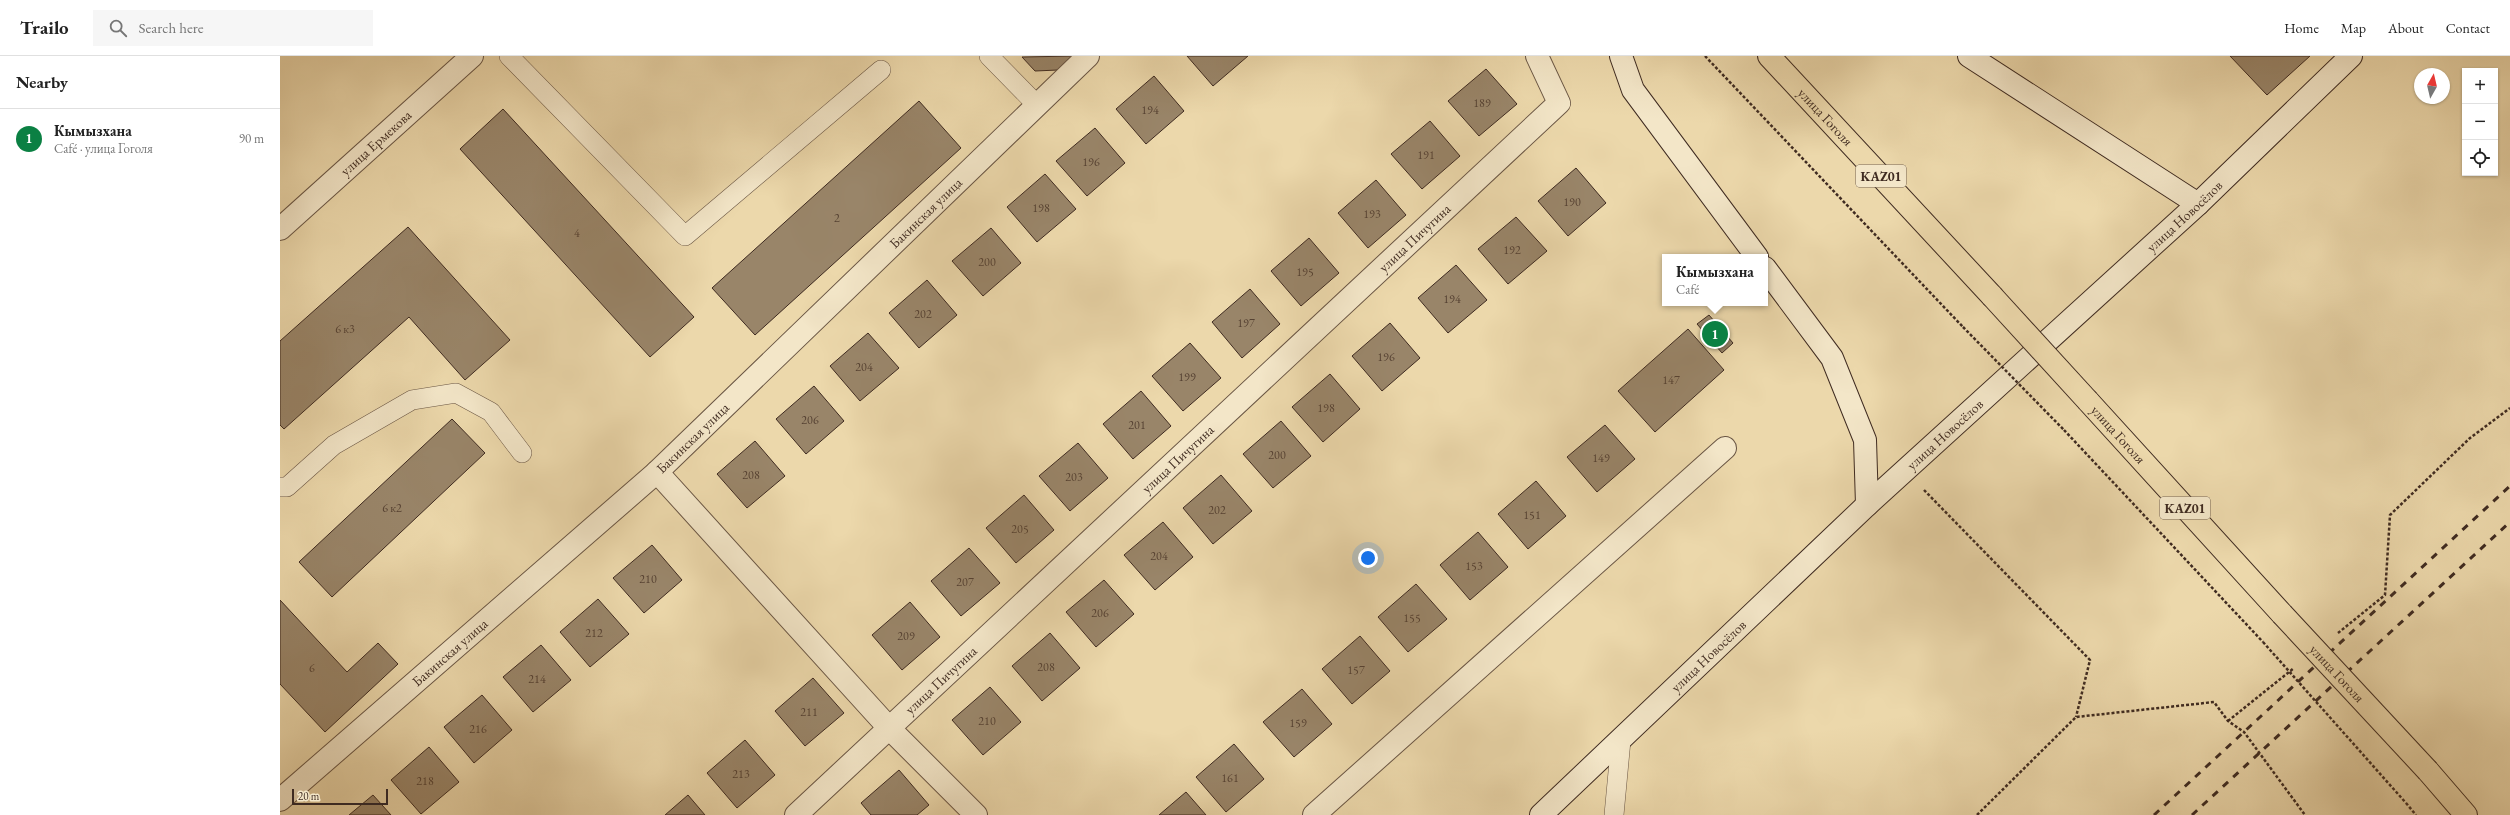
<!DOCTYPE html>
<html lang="en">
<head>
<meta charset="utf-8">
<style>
  :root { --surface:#fff; --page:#f6f6f6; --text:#222; --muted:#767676; --line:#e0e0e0; --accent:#0b8043 }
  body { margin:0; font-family:"EB Garamond",serif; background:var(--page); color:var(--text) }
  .controls { position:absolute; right:12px; top:12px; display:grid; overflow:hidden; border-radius:0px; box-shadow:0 1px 3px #0004 }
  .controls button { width:36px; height:36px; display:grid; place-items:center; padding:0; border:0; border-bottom:1px solid var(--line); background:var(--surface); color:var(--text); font:20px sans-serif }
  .compass { position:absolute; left:2134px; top:12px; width:36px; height:36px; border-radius:50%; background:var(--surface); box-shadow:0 1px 3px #0004; rotate:8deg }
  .scale { position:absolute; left:12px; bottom:10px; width:96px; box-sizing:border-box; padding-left:4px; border:2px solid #3f2b21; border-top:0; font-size:11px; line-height:14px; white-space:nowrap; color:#3f2b21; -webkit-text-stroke:3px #f3e6c8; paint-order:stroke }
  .you { position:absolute; left:1088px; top:502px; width:14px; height:14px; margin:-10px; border:3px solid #fff; border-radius:50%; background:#1a73e8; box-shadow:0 0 0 6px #1a73e833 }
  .badge { display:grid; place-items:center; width:26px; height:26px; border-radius:50%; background:var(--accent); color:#fff; font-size:13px; font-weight:700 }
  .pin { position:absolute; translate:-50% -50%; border:2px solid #fff; box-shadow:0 1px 4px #0006 }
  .popup { position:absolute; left:1382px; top:198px; width:106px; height:52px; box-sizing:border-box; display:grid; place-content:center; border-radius:0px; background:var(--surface); filter:drop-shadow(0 1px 3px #0005); font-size:13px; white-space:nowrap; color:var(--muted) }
  .popup b { font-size:15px; color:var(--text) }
  .popup::after { content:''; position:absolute; left:50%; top:100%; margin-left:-8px; border:8px solid transparent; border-top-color:var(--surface) }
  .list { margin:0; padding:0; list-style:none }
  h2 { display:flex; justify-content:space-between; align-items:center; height:52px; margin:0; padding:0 16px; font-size:17px }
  h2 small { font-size:13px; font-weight:400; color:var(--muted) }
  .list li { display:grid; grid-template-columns:26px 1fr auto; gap:12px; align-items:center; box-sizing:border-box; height:60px; padding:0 16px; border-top:1px solid var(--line) }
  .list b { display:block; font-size:15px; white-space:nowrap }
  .list p { margin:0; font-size:13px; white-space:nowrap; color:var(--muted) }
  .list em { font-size:13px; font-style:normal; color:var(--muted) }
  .icon { flex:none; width:22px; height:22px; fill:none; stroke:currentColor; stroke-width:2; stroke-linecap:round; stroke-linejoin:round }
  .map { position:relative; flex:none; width:2230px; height:759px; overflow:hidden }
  header { display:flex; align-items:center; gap:24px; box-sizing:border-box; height:56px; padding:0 20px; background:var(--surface); border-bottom:1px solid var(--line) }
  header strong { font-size:19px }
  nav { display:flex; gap:22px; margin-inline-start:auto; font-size:14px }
  .search { width:280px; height:36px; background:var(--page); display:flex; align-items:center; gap:10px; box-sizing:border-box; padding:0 14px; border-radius:0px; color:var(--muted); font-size:15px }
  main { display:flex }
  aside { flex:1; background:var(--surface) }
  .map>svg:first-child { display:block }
  .building { fill:#998569; stroke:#3f2b21 }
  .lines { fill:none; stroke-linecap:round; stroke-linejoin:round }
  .lane-casing { stroke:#6a5644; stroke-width:20 }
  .street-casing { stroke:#6a5644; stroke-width:24 }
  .secondary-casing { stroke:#3f2b21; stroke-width:24 }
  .highway-casing { stroke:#3f2b21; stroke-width:24 }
  .path { stroke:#3f2b21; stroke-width:2.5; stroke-dasharray:3 2; stroke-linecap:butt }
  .lane { stroke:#f3e6c8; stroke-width:19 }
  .street { stroke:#f3e6c8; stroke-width:22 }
  .secondary { stroke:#f3e6c8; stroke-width:22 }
  .highway { stroke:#ecd8ab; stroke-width:22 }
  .rail { stroke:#3f2b21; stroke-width:3; stroke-dasharray:7 7; stroke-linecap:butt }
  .highway-bridge-casing { stroke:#3f2b21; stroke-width:24; stroke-linecap:butt }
  .path-bridge { stroke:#3f2b21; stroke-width:2.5; stroke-dasharray:3 2; stroke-linecap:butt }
  .highway-bridge { stroke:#ecd8ab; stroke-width:22 }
  .labels { text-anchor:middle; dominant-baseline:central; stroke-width:3; stroke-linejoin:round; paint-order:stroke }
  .number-label { font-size:12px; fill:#564233 }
  .shield { fill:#f3e6c8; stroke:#756353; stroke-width:1 }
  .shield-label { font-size:13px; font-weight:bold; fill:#3f2b21 }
  .street-label { font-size:14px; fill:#3f2b21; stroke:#f3e6c8 }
</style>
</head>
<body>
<header>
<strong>Trailo</strong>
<div class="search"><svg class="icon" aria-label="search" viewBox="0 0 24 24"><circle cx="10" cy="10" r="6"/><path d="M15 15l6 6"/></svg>Search here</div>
<nav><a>Home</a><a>Map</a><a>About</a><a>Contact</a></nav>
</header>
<main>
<aside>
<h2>Nearby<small></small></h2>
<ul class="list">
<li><span class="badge">1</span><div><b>Кымызхана</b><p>Café · улица Гоголя</p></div><em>90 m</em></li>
</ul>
</aside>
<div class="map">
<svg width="2230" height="759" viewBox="0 0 2230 759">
  <rect width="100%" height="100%" fill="#ecd8ab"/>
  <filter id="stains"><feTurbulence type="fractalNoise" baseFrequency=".005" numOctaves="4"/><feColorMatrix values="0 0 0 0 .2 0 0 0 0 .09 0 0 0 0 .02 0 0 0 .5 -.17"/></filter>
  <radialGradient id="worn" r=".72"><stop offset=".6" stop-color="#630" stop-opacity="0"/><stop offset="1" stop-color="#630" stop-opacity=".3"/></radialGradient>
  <!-- building -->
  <path class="building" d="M794 0 778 14 755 15 742 1Z
    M907 0H968L933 30Z
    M1950 0H2030L1987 39Z
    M1206 13 1237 48 1199 80 1168 45Z
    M874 20 904 55 866 88 836 53Z
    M639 45 681 92 475 279 432 232Z
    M223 53 414 261 370 301 180 93Z
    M1150 65 1180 100 1142 133 1111 98Z
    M815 72 845 107 807 140 776 105Z
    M1296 112 1326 147 1288 180 1258 145Z
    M765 118 796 153 757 186 727 151Z
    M1096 124 1126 159 1088 192 1058 157Z
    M1236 161 1267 195 1228 228 1198 193Z
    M128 171 230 284 185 324 129 261 4 373 0 369V285Z
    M711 172 741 207 703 240 672 205Z
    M1029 182 1059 217 1021 250 991 215Z
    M1176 209 1207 244 1168 277 1138 242Z
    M647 224 677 259 639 292 609 257Z
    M970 233 1000 268 962 302 932 266Z
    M1429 259 1453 287 1442 297 1417 268Z
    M1110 267 1140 302 1102 335 1072 300Z
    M1408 273 1444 314 1375 376 1338 335Z
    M588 277 619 312 580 345 550 310Z
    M910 287 941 322 903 355 872 320Z
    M1050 318 1080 353 1043 386 1012 351Z
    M534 330 564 365 526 398 496 363Z
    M861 335 891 370 853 403 823 368Z
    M172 363 205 397 52 541 19 506Z
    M1001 365 1031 400 993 432 963 398Z
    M1325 369 1355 403 1317 436 1287 401Z
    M475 385 505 420 467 452 437 418Z
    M798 387 828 422 790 455 759 420Z
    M941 419 972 455 933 488 903 452Z
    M1256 425 1286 460 1248 493 1218 458Z
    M744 439 774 474 736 507 706 472Z
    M883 466 913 501 875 534 844 499Z
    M1198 476 1228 511 1190 544 1160 509Z
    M372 489 402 524 364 557 333 522Z
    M689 492 720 527 681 560 651 525Z
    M824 524 854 558 816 591 786 556Z
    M1136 528 1167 563 1128 596 1098 561Z
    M318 543 349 578 310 611 280 576Z
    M0 544 67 616 98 587 118 608 45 676 0 628Z
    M630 546 660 581 622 614 592 579Z
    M770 577 800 612 762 645 732 610Z
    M1080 580 1110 615 1072 648 1042 613Z
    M261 589 291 624 253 656 223 621Z
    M533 622 564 657 525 690 495 655Z
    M710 631 741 666 703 699 672 664Z
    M1022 633 1052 668 1014 701 983 666Z
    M202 639 232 674 194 707 164 671Z
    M465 684 495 719 457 752 427 717Z
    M954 688 984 723 946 756 916 721Z
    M149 691 179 726 141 758 111 724Z
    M619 714 649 749 637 759H591L581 747Z
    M906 736 926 759H879Z
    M93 739 111 759H69Z
    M408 739 425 759H385Z"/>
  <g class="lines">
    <defs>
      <path id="lane" d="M229 0 405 180 601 14
        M709 0 756 48
        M0 431H7L54 389 132 344 176 337 211 356 242 397
        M1334 759 1341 684"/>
      <g id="street">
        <path id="s1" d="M0 173 192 0"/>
        <path d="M377 416 610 673 696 759"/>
        <path id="s2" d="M0 744 377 416 808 0"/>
        <path id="s3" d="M516 759 1279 47 1257 0"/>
        <path d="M1034 759 1445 392"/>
      </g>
      <g id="secondary">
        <path d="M1341 0 1353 34 1477 201"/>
        <path d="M1689 0 1918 148"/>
        <path d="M1485 212 1552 302 1585 384 1587 449"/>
        <path id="s4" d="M1261 759 1587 449 1918 148 2071 0"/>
      </g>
      <g id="highway">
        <path id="s5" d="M1489 0 1712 240"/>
        <path id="s6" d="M1808 345 2002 558"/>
        <path d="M2148 715 2186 759"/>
      </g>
    </defs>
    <!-- lane casing -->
    <use href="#lane" class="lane-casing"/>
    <!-- street casing -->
    <use href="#street" class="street-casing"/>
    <!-- secondary casing -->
    <use href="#secondary" class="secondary-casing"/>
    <!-- highway casing -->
    <use href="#highway" class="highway-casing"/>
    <!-- path -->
    <path class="path" d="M1425 0 1683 271
      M1784 374 1983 586
      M1644 434 1810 604 1796 661
      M2058 577 2105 539 2110 459 2190 382 2230 352
      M1948 665 2014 612
      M2126 747 2136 759
      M1697 759 1796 661 1934 646 1948 665 1964 676 2025 759"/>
    <!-- lane -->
    <use href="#lane" class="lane"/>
    <!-- street -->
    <use href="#street" class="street"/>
    <!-- secondary -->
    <use href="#secondary" class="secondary"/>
    <!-- highway -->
    <use href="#highway" class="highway"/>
    <!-- rail -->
    <path class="rail" d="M1874 759 2230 430
      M1912 759 2230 466"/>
    <defs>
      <g id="highway-bridge">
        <path d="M1712 240 1808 345"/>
        <path id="s7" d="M2002 558 2148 715"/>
      </g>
    </defs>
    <!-- highway-bridge casing -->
    <use href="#highway-bridge" class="highway-bridge-casing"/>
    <!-- path-bridge -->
    <path class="path-bridge" d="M1683 271 1784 374
      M1983 586 2126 747"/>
    <!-- highway-bridge -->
    <use href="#highway-bridge" class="highway-bridge"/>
  </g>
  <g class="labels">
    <!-- number labels -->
    <g class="number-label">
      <text x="1202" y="47">189</text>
      <text x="870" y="54">194</text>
      <text x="1146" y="99">191</text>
      <text x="811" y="106">196</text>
      <text x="1292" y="146">190</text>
      <text x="761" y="152">198</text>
      <text x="1092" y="158">193</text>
      <text x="557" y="162">2</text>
      <text x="297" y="177">4</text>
      <text x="1232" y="194">192</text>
      <text x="707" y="206">200</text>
      <text x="1025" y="216">195</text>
      <text x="1172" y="243">194</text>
      <text x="643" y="258">202</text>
      <text x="966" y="267">197</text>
      <text x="65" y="273">6 к3</text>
      <text x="1106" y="301">196</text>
      <text x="584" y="311">204</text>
      <text x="907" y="321">199</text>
      <text x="1391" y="324">147</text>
      <text x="1046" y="352">198</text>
      <text x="530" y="364">206</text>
      <text x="857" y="369">201</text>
      <text x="997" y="399">200</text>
      <text x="1321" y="402">149</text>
      <text x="471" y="419">208</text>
      <text x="794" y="421">203</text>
      <text x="112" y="452">6 к2</text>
      <text x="937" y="454">202</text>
      <text x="1252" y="459">151</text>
      <text x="740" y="473">205</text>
      <text x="879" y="500">204</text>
      <text x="1194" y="510">153</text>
      <text x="368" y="523">210</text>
      <text x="685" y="526">207</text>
      <text x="820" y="557">206</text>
      <text x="1132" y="562">155</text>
      <text x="314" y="577">212</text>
      <text x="626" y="580">209</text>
      <text x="766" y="611">208</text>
      <text x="32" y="612">6</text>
      <text x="1076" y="614">157</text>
      <text x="257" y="623">214</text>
      <text x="529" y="656">211</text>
      <text x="707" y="665">210</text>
      <text x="1018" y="667">159</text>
      <text x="198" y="673">216</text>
      <text x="461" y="718">213</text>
      <text x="950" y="722">161</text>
      <text x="145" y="725">218</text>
    </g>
    <!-- shield labels -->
    <g class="shield">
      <rect x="1576" y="109" width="50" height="22" rx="3"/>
      <rect x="1880" y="441" width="50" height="22" rx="3"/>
    </g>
    <g class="shield-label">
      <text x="1601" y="120">KАZ01</text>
      <text x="1905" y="452">KАZ01</text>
    </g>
    <!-- street labels -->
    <g class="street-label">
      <text stroke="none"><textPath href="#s5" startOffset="83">улица Гоголя</textPath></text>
      <text stroke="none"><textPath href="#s1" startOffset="129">улица Ермекова</textPath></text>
      <text stroke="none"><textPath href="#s2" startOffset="873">Бакинская улица</textPath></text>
      <text stroke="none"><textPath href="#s4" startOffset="879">улица Новосёлов</textPath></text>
      <text stroke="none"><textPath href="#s3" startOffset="846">улица Пичугина</textPath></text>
      <text stroke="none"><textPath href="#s4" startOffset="555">улица Новосёлов</textPath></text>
      <text stroke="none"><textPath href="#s6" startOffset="45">улица Гоголя</textPath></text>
      <text stroke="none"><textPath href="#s2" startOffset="549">Бакинская улица</textPath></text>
      <text stroke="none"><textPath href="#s3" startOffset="522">улица Пичугина</textPath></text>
      <text stroke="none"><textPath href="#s2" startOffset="225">Бакинская улица</textPath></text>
      <text stroke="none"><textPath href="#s4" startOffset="231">улица Новосёлов</textPath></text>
      <text stroke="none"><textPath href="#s7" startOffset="81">улица Гоголя</textPath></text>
      <text stroke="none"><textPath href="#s3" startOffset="198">улица Пичугина</textPath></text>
    </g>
  </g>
  <rect width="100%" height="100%" filter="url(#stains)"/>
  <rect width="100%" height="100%" fill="url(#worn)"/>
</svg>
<div class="controls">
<button>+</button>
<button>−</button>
<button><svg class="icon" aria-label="locate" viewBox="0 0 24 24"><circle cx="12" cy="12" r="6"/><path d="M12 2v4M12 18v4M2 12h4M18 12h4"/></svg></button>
</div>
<svg class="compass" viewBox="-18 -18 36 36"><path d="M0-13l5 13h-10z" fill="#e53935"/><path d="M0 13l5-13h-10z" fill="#767676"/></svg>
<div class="scale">20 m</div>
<div class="you"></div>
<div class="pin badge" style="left:1435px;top:278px">1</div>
<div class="popup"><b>Кымызхана</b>Café</div>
</div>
</main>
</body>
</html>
